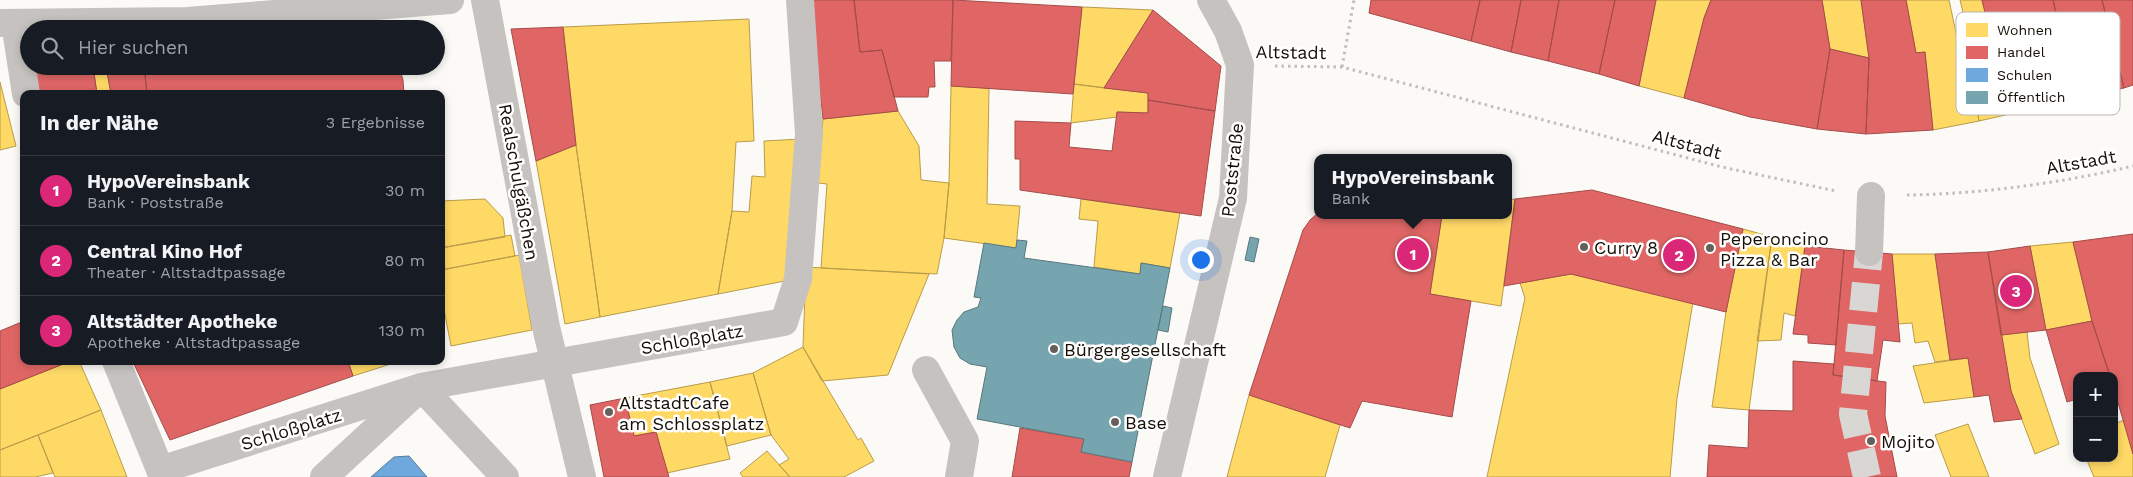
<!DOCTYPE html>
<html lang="de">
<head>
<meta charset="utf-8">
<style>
  :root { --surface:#171b24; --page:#20242c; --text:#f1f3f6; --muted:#9ea1a6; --line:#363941; --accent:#db2777 }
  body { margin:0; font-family:"Work Sans",sans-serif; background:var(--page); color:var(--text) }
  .controls { position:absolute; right:15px; bottom:15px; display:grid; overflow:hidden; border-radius:10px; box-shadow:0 2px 8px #0003 }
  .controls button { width:45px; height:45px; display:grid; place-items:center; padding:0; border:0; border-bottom:1px solid var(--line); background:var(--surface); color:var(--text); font:25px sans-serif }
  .you { position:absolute; left:1200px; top:259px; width:18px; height:18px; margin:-12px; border:4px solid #fff; border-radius:50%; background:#1a73e8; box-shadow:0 0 0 8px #1a73e833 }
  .badge { display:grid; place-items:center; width:32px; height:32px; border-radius:50%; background:var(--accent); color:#fff; font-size:16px; font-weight:700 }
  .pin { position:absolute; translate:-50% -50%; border:2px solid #fff; box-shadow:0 1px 5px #0006 }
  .popup { position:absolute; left:1314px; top:154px; width:198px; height:65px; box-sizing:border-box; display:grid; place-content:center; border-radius:10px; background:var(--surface); filter:drop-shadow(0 1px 4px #0005); font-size:16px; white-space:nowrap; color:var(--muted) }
  .popup b { font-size:19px; color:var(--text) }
  .popup::after { content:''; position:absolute; left:50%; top:100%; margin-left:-10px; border:10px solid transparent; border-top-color:var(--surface) }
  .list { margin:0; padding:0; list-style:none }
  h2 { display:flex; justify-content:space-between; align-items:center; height:65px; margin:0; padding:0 20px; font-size:21px }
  h2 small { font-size:16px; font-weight:400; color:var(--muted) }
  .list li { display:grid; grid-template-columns:32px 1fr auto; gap:15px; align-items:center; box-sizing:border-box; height:70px; padding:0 20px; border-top:1px solid var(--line) }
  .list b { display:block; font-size:19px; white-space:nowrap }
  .list p { margin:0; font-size:16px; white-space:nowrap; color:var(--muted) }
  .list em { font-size:16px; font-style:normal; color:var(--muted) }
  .icon { flex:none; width:28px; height:28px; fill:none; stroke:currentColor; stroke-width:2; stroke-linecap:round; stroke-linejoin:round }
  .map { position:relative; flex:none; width:2133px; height:477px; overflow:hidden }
  .search { position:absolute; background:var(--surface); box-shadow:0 2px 8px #0003; left:20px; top:20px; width:425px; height:55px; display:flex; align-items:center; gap:12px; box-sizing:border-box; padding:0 18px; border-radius:28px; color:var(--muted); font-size:19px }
  .panel { position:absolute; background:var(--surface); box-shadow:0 2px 8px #0003; left:20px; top:90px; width:425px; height:275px; border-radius:10px }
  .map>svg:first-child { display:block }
  .homes { fill:#ffd966; stroke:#b89c49 }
  .shops { fill:#e06666; stroke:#a34c49 }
  .schools { fill:#6fa8dc; stroke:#547a9c }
  .public { fill:#76a5af; stroke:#59787c }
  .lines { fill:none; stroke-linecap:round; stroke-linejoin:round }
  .minor-tunnel { stroke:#d9d7d3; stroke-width:28; stroke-dasharray:28 14; stroke-linecap:butt }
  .path { stroke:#c0bebb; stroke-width:3; stroke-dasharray:2.5 4; stroke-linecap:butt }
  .minor { stroke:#c6c2bf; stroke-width:28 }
  .poi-dot { fill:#65615a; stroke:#fff; stroke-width:2 }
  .labels { text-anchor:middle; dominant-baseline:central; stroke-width:5; stroke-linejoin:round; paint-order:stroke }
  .street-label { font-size:18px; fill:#140e05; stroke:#fff }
  .poi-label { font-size:18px; fill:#140e05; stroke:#fff; text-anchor:start }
  .key { fill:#fff; stroke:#b8b7b4; stroke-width:1 }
  .key-label { font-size:14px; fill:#140e05 }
</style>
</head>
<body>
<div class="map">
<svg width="2133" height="477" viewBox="0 0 2133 477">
  <rect width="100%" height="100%" fill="#fcfaf7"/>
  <!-- homes -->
  <path class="homes" d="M1656 0H1711L1704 18 1684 98 1639 86Z
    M1822 0H1861L1869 58 1830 49Z
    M1906 0H1949L1959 47 1966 46 1979 121 1933 130 1925 52 1916 53Z
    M1960 0H1982L2010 114 1979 121 1966 46 1971 45Z
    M1082 7 1153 10 1104 88 1074 84Z
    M749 19 754 141 736 142 732 211 718 294 600 317 576 145 563 27Z
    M93 66H106L111 94H97Z
    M0 82 16 146 0 150Z
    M1074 84 1148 93V113L1117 112V117L1071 123Z
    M951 86 989 88 987 204 1020 206 1016 248 944 238 949 183Z
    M898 111 919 146 921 180 949 183 944 238 937 274 821 268 827 184 818 183 823 119Z
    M801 139 790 280 718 294 732 211 749 212 752 176 765 177 764 141Z
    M576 145 600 317 565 324 536 161Z
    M485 199 503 218 505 237 441 248V201Z
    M1081 199 1180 213 1170 268 1141 263 1140 274 1094 267 1098 221 1079 219Z
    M1515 199 1501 306 1430 294 1442 215H1508V200Z
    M1743 229 1772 237 1749 410 1712 407 1726 312Z
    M511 235 515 256 441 270V248Z
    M1772 237 1805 246 1795 316 1784 313 1781 340 1757 341Z
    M2073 242 2092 321 2046 330 2030 246Z
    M1892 254H1935L1950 360 1935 362 1928 341 1915 343 1912 323 1898 324Z
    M519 255 532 330 451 346 441 294V270Z
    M806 267 929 274 888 375 822 381 803 347Z
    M1571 274 1693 302 1677 398 1670 477H1487L1525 298 1520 283Z
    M2027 332 2030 358 2059 444 2035 454 2011 391 2001 335Z
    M803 347 858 440 861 438 874 461 844 477H790L779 465 789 459 771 435 753 373Z
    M1968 358 1974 397 1924 403 1913 366Z
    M71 361H79L101 410 0 450V389Z
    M348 361H400L353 376Z
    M753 373 771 435 727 446 710 382Z
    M710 382 730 459 667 473 656 432 634 436 625 398Z
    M1249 395 1340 425 1325 477H1227Z
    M101 410 127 477H55L38 435Z
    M2124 420 2133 454V477H2094L2086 458H2114V424Z
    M1968 424 1989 477H1951L1935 435Z
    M38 435 53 473 35 477H0V450Z
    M767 451 790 477H743L740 473Z"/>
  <!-- shops -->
  <path class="shops" d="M809 0H854L860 52 882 50 898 111 823 119Z
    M854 0H953L951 61H934L935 87H929L928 97H894L882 50 860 52Z
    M953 0 1082 7 1073 94 951 86Z
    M1371 0H1480L1471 41 1369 13Z
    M1480 0H1521L1511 52 1471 41Z
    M1521 0H1559L1548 61 1511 52Z
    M1559 0H1615L1599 74 1548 61Z
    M1615 0H1656L1639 86 1599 74Z
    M1711 0H1822L1830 49 1817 129 1750 117 1684 98 1704 18Z
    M1861 0H1906L1916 53 1925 52 1933 130 1866 134 1869 58Z
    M1982 0H2053L2076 98 2010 114Z
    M2053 0H2102L2124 88 2076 98Z
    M2102 0H2133V85L2124 88Z
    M1153 10 1221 66 1215 111 1148 100V93L1104 88Z
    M563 27 576 145 536 161 511 29Z
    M1830 49 1869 58 1866 134 1817 129Z
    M34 66H93L97 94H39Z
    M106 66H144L147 94H111Z
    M144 66H399L403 80 404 94H147Z
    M1148 100 1215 111 1201 216 1020 190V159H1015V121L1071 123 1069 147 1112 151 1117 112 1148 113Z
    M1592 190 1743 229 1726 312 1571 274 1504 286 1515 199Z
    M1318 213V215H1442L1430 294 1471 301 1452 417 1362 401 1350 428 1249 395 1303 230 1310 220Z
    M2133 234V454L2114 389V376H2110L2092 321 2073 242Z
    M1805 246 1844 250 1836 345 1808 343V335L1793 334Z
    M2030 246 2046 330 2001 335 1988 252Z
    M1844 250 1892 254 1900 342 1883 340 1877 381 1833 375Z
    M1988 252 2011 391 2022 419 1994 422 1989 395 1974 397 1968 358 1950 360 1935 254Z
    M24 321V361H71L0 389V331Z
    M2092 321 2110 376H2077V399L2067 402 2046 330Z
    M136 361H348L353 376 170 440 133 362Z
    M1793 361 1834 364 1833 375 1886 382 1885 416 1897 477H1707L1709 445 1748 448 1749 410 1793 411Z
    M625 398 634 436 656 432 669 477H604L590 405Z
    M1020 428 1084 439 1081 452 1132 462 1129 477H1012Z"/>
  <!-- schools -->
  <path class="schools" d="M409 456 427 477H371L394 457Z"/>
  <!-- public -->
  <path class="public" d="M1250 237 1259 239 1254 262 1245 260Z
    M1017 240 1027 241 1024 258 1140 274 1141 263 1170 268 1132 462 1081 452 1084 439 977 419 987 367 970 364 960 358 954 347 952 330 957 320 964 312 978 307 981 298 974 297 984 243 1016 248Z
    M1163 306 1172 308 1168 332 1158 330Z"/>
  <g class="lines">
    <!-- minor-tunnel -->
    <path class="minor-tunnel" d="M1867 477 1853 414 1869 252"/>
    <!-- path -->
    <path class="path" d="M1275 66 1342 67 1722 167 1836 191
      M1342 67 1354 0
      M1907 195C1981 194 2061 183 2133 166"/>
    <!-- minor -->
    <path class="minor" d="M485 0 546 327 582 477
      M0 23 187 21 450 0
      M15 23 26 94
      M1869 252 1871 196
      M116 361 163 477
      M926 370 965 441 959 477
      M421 387 505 477
      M160 470 421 387 784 322 798 279 809 134 800 0
      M324 477 414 394
      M1167 477 1233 198 1240 65 1228 31 1211 0"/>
  </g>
  <!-- markers -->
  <g class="poi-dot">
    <circle cx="1584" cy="247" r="5"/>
    <circle cx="1710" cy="248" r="5"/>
    <circle cx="1054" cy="349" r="5"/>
    <circle cx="609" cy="412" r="5"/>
    <circle cx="1115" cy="422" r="5"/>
    <circle cx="1871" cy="441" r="5"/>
  </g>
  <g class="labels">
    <!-- street labels -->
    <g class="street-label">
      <text transform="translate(1291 52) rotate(1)">Altstadt</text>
      <text transform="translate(1687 144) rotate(15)">Altstadt</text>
      <text transform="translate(2081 162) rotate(-10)">Altstadt</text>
      <text transform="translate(1232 170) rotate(-84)">Poststraße</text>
      <text transform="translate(519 182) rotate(80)">Realschulgäßchen</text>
      <text transform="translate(692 339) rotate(-10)">Schloßplatz</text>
      <text transform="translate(291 429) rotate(-17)">Schloßplatz</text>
    </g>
    <!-- poi labels -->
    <g class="poi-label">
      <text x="1720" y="238">Peperoncino<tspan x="1720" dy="21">Pizza &amp; Bar</tspan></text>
      <text x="1594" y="247">Curry 8</text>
      <text x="1064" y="349">Bürgergesellschaft</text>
      <text x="619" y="402">AltstadtCafe<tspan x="619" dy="21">am Schlossplatz</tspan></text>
      <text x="1125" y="422">Base</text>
      <text x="1881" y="441">Mojito</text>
    </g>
  </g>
  <!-- legend -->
  <rect x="1956" y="12" width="164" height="103" rx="8" class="key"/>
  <rect x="1966" y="23" width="22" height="14" fill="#ffd966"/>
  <rect x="1966" y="46" width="22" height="13" fill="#e06666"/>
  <rect x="1966" y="68" width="22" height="14" fill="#6fa8dc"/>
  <rect x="1966" y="91" width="22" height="13" fill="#76a5af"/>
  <g class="key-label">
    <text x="1997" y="35">Wohnen</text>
    <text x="1997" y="57">Handel</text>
    <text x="1997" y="80">Schulen</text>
    <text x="1997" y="102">Öffentlich</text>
  </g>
</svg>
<div class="controls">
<button>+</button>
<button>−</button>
</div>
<div class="you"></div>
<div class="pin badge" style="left:1413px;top:254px">1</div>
<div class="popup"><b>HypoVereinsbank</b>Bank</div>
<div class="pin badge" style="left:1679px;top:255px">2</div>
<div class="pin badge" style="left:2016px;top:291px">3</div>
<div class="search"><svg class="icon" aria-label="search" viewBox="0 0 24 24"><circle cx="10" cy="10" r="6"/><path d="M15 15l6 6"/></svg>Hier suchen</div>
<section class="panel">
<h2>In der Nähe<small>3 Ergebnisse</small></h2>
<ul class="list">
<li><span class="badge">1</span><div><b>HypoVereinsbank</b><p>Bank · Poststraße</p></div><em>30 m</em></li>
<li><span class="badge">2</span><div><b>Central Kino Hof</b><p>Theater · Altstadtpassage</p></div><em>80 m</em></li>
<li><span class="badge">3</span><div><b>Altstädter Apotheke</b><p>Apotheke · Altstadtpassage</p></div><em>130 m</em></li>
</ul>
</section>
</div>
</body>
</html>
